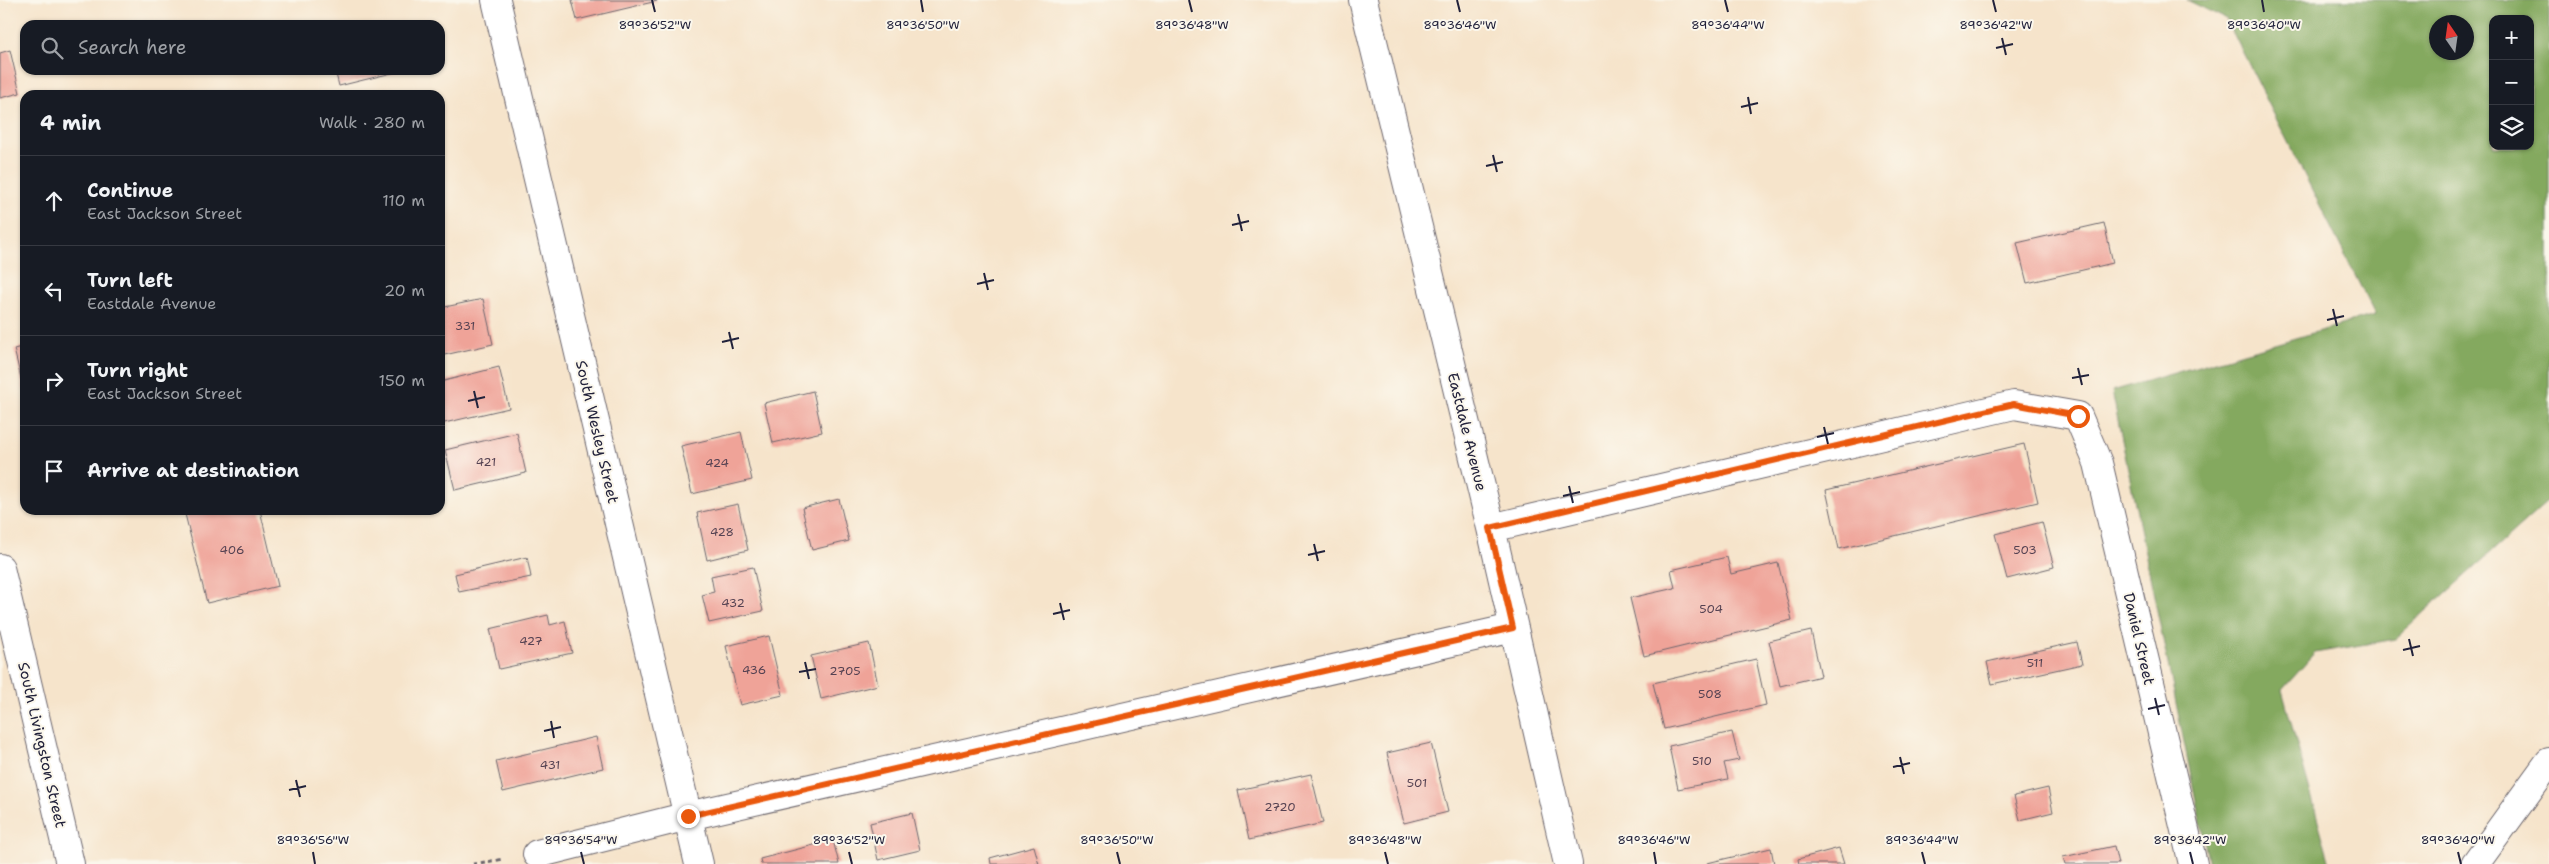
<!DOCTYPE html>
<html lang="en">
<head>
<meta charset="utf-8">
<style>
  :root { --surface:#171b24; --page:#242831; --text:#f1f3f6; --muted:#9ea1a6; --line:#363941 }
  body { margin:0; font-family:"Shantell Sans",sans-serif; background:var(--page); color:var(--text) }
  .controls { position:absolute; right:15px; top:15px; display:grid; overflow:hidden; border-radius:10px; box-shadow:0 1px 4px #0004 }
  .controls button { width:45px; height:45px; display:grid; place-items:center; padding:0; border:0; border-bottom:1px solid var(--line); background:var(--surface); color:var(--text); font:25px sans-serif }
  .compass { position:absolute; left:2429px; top:15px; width:45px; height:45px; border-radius:50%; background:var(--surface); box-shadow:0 1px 4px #0004; rotate:347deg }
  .stop { position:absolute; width:15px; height:15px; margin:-11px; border:4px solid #ea580c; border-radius:50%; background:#fff }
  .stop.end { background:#ea580c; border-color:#fff; box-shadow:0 1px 5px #0008 }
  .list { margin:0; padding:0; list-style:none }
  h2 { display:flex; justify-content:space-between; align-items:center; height:65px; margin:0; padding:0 20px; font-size:21px }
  h2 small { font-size:16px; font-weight:400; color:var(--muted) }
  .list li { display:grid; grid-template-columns:32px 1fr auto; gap:15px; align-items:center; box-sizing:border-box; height:90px; padding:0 20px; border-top:1px solid var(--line) }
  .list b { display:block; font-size:19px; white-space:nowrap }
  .list p { margin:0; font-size:16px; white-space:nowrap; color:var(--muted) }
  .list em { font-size:16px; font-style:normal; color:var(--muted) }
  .icon { flex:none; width:28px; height:28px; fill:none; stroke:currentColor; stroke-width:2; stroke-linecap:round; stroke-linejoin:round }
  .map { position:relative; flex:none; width:2549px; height:864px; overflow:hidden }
  .search { position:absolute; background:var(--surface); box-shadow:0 1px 4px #0004; left:20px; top:20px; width:425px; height:55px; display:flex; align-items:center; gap:12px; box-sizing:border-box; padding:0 18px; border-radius:15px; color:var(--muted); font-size:19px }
  .panel { position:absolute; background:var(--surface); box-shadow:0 1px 4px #0004; left:20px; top:90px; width:425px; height:425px; border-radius:15px }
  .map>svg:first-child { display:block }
  .forest { fill:#84a95f; stroke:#53664d; fill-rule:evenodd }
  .building { fill:#efa398 }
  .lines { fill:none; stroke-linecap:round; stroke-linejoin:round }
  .minor-casing { stroke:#6c666d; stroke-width:30 }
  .path { stroke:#6c666d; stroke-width:3; stroke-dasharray:4 4; stroke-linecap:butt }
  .minor { stroke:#fff; stroke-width:28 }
  .route { stroke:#ea580c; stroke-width:6 }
  .ticks { fill:none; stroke:#22223b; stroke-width:2 }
  .labels { text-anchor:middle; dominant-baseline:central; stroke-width:4; stroke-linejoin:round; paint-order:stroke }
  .number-label { font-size:12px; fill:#554252 }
  .street-label { font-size:15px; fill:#22223b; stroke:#fbf7ec }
  .ticks-label { font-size:12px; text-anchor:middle; fill:#22223b; stroke:#fbf7ec; stroke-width:4; stroke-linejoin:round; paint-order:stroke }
</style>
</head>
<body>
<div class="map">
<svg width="2549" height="864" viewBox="0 0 2549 864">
  <rect width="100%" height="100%" fill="#fbf7ec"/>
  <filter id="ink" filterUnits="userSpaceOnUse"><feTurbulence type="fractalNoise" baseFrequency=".02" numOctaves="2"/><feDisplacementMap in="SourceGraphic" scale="10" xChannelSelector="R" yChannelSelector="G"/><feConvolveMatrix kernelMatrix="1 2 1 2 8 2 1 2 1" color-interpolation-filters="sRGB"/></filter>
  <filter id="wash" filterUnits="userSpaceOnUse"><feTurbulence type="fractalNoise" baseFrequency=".0096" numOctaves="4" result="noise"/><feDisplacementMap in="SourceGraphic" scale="20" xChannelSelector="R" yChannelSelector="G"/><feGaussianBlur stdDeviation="1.12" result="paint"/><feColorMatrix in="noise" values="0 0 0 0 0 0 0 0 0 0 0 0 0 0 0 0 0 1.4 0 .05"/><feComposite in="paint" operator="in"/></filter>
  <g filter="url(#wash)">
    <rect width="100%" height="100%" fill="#f6e4cb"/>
    <!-- forest -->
    <path class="forest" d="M2187 0H2549V500L2395 639 2315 653 2282 690 2330 864H2209L2112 391 2375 315 2226 19ZM2493 19H2530V146H2493ZM2436 22H2466V52H2436Z"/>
    <g id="blocks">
      <!-- building -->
      <path class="building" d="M572 0H657V1L577 20Z
        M10 50 20 93 0 98V53Z
        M335 70H400V71L339 86Z
        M2104 223 2113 263 2027 283 2017 243Z
        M483 299 493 344 440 356V308Z
        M25 346V391H24L14 349Z
        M499 367 509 408 440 424V382Z
        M813 391 822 432 773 443 764 403Z
        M741 432 752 480 692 494 681 446Z
        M517 433 526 473 455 490 445 450Z
        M2024 444 2038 502 1839 549 1826 490Z
        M839 499 849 541 812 550 802 508Z
        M738 504 748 550 707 560 697 513Z
        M203 510H260L278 586 207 603 185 514Z
        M2042 522 2054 567 2007 579 1995 534Z
        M527 557 531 577 459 592 455 574Z
        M1727 557 1731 574 1778 563 1792 620 1644 656 1630 598 1675 588 1671 570Z
        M753 567 763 611 709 623 702 595 714 592 711 576Z
        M548 615 550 625 565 621 572 653 499 669 490 629Z
        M1811 631 1821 676 1780 686 1769 641Z
        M769 636 783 695 740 705 726 646Z
        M2077 642 2082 664 1992 684 1987 662Z
        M869 643 878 685 821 699 811 656Z
        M1756 659 1766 705 1664 729 1653 683Z
        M1732 732 1739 760 1724 763 1728 779 1678 789 1669 746Z
        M596 737 603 768 503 792 496 761Z
        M1431 743 1448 812 1404 823 1387 753Z
        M1311 774 1323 823 1249 840 1238 790Z
        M2048 788 2053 812 2020 820 2014 796Z
        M912 813 920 850 878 860 870 823Z
        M833 840 839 864H761L760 859Z
        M1034 846 1039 864H991L990 858Z
        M2114 846 2118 864H2065L2063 857Z
        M1771 848 1774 864H1707V863Z
        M1839 848 1844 864H1799L1798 859Z"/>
    </g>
  </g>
  <g filter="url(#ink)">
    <use href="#blocks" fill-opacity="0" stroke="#6c666d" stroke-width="1"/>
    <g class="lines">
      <defs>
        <path id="minor" d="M496 0 699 864
          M1363 0 1491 528 1568 864
          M1491 528 2014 405 2078 416 2098 463 2193 864
          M0 568 70 864
          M537 854 688 816 1513 628
          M2475 864 2549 762"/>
      </defs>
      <!-- minor casing -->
      <use href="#minor" class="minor-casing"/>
      <!-- path -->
      <path class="path" d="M473 864 504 859"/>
      <!-- minor -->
      <use href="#minor" class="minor"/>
    </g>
  </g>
  <g class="lines" filter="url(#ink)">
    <!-- route -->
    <path class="route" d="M688 816 1513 628 1490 528 2014 404 2078 416"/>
  </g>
  <!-- ticks -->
  <path class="ticks" d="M652 0 655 12M921 0 923 12M1189 0 1192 12M1457 0 1460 12M1725 0 1728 12M1993 0 1996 12M2262 0 2264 12M2002 38 2006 55M1996 48 2013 44M1748 97 1751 114M1741 107 1758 103M1493 155 1497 172M1486 166 1503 162M1238 214 1242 231M1232 225 1249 221M984 273 988 290M977 284 994 280M2333 309 2337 326M2327 320 2344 316M729 332 733 349M722 342 739 338M2078 368 2082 385M2072 378 2089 375M474 391 478 408M468 401 485 397M1824 427 1828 444M1817 437 1834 433M1569 486 1573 503M1563 496 1580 492M1314 544 1318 561M1308 555 1325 551M1060 603 1064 620M1053 614 1070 610M2409 639 2413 656M2403 650 2420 646M805 662 809 679M799 672 816 669M2155 698 2159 715M2148 709 2165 705M551 721 554 738M544 731 561 727M1900 757 1904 774M1893 767 1910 763M296 780 300 797M289 790 306 786M313 852 315 864M581 852 584 864M849 852 852 864M1117 852 1120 864M1385 852 1388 864M1654 852 1656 864M1922 852 1925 864M2190 852 2193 864M2458 852 2461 864"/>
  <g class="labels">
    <!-- number labels -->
    <g class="number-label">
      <text x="465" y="326">331</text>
      <text x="486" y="462">421</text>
      <text x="717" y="463">424</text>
      <text x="722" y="532">428</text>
      <text x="232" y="550">406</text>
      <text x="2025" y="550">503</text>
      <text x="733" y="603">432</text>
      <text x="1711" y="609">504</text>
      <text x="531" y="641">427</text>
      <text x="2035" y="663">511</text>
      <text x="754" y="670">436</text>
      <text x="845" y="671">2705</text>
      <text x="1710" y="694">508</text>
      <text x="1702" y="761">510</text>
      <text x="550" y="765">431</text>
      <text x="1417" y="783">501</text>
      <text x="1280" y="807">2720</text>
    </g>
    <!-- street labels -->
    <g class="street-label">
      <text transform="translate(597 432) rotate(77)">South Wesley Street</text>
      <text transform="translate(1467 432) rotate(76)">Eastdale Avenue</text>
      <text transform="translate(2139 639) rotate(77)">Daniel Street</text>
      <text transform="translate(42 745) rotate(77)">South Livingston Street</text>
    </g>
  </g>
  <g class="ticks-label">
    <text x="655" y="29">89°36'52"W</text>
    <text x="923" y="29">89°36'50"W</text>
    <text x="1192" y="29">89°36'48"W</text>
    <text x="1460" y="29">89°36'46"W</text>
    <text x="1728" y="29">89°36'44"W</text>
    <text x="1996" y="29">89°36'42"W</text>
    <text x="2264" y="29">89°36'40"W</text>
    <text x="313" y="844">89°36'56"W</text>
    <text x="581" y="844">89°36'54"W</text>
    <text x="849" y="844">89°36'52"W</text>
    <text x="1117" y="844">89°36'50"W</text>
    <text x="1385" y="844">89°36'48"W</text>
    <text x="1654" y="844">89°36'46"W</text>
    <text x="1922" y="844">89°36'44"W</text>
    <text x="2190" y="844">89°36'42"W</text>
    <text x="2458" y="844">89°36'40"W</text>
  </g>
</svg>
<div class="controls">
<button>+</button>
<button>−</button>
<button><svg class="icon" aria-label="layers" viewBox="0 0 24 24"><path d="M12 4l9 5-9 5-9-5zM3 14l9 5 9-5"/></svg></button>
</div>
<svg class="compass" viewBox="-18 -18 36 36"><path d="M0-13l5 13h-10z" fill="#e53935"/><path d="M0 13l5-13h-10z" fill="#9ea1a6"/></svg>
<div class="stop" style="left:2078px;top:416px"></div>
<div class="stop end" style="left:688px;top:816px"></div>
<div class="search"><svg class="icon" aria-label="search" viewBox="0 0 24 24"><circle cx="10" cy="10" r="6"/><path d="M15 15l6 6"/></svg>Search here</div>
<section class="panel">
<h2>4 min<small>Walk · 280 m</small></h2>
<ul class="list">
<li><svg class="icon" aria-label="ahead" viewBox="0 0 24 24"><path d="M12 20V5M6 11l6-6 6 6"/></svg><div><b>Continue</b><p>East Jackson Street</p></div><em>110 m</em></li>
<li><svg class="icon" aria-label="left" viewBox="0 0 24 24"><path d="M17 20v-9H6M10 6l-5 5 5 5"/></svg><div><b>Turn left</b><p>Eastdale Avenue</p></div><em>20 m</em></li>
<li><svg class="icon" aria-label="right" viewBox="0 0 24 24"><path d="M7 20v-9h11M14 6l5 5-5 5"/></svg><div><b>Turn right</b><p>East Jackson Street</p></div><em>150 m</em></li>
<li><svg class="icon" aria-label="arrive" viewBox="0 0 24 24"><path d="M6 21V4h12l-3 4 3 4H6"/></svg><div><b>Arrive at destination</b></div></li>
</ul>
</section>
</div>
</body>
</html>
